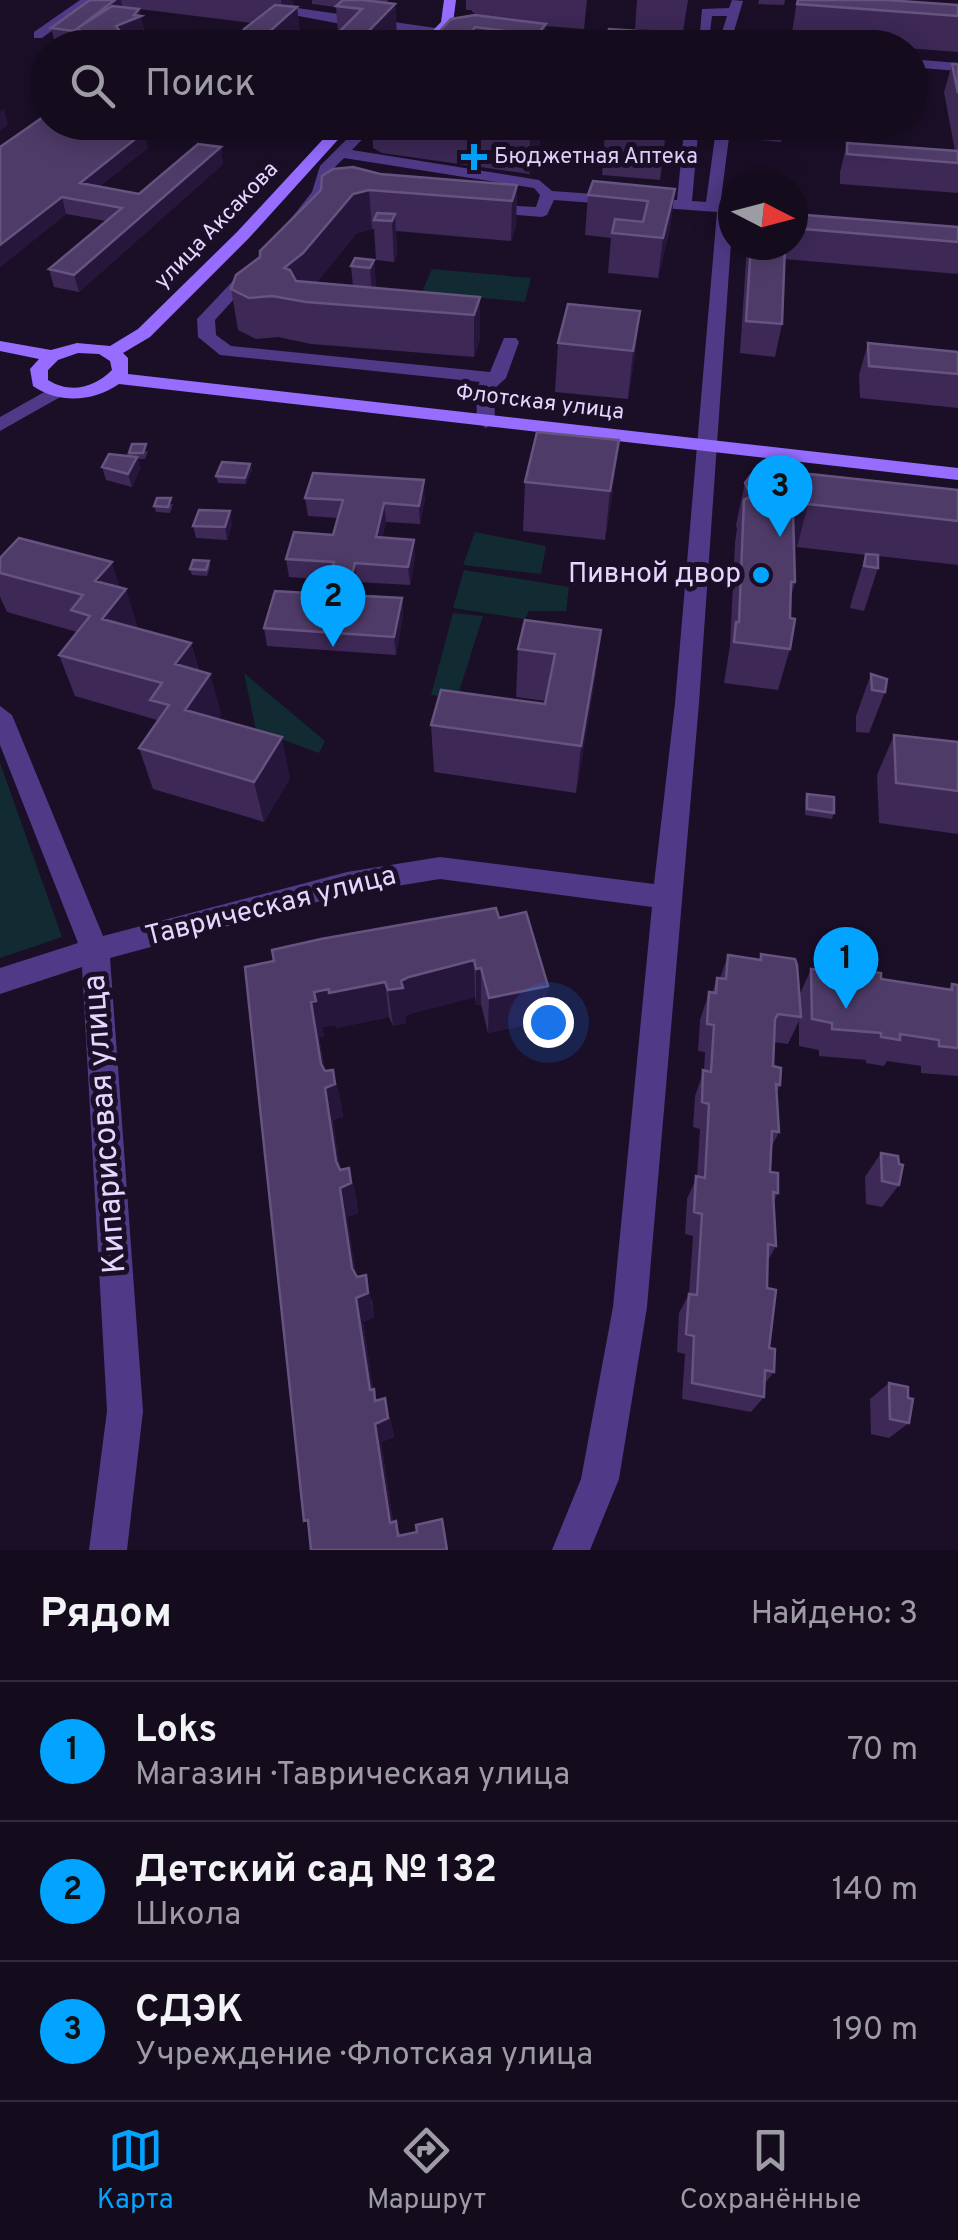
<!DOCTYPE html>
<html lang="ru">
<head>
<meta charset="utf-8">
<style>
  :root { --surface:#140b1d; --page:#1d1426; --text:#f1f3f6; --muted:#9d9ba4; --line:#332b3b; --accent:#02a4ff }
  body { margin:0; font-family:Overpass,sans-serif; background:var(--page); color:var(--text) }
  .compass { position:absolute; left:718px; top:170px; width:90px; height:90px; border-radius:50%; background:var(--surface); box-shadow:0 5px 25px #0003; rotate:96deg }
  .you { position:absolute; left:548px; top:1022px; width:35px; height:35px; margin:-25px; border:8px solid #fff; border-radius:50%; background:#1a73e8; box-shadow:0 0 0 15px #1a73e833 }
  .badge { display:grid; place-items:center; width:65px; height:65px; border-radius:50%; background:var(--accent); color:#111; font-size:32px; font-weight:700 }
  .pin { position:absolute; translate:-50% -82px; filter:drop-shadow(0 2px 5px #0008) }
  .pin::after { content:''; position:absolute; top:52px; width:35px; height:30px; background:inherit; clip-path:polygon(0 0,100% 0,50% 100%) }
  .list { margin:0; padding:0; list-style:none }
  h2 { display:flex; justify-content:space-between; align-items:center; height:130px; margin:0; padding:0 40px; font-size:42px }
  h2 small { font-size:32px; font-weight:400; color:var(--muted) }
  .list li { display:grid; grid-template-columns:65px 1fr auto; gap:30px; align-items:center; box-sizing:border-box; height:140px; padding:0 40px; border-top:2px solid var(--line) }
  .list b { display:block; font-size:38px; white-space:nowrap }
  .list p { margin:0; font-size:32px; white-space:nowrap; color:var(--muted) }
  .list em { font-size:32px; font-style:normal; color:var(--muted) }
  .icon { flex:none; width:55px; height:55px; fill:none; stroke:currentColor; stroke-width:2; stroke-linecap:round; stroke-linejoin:round }
  .map { position:relative; flex:none; width:958px; height:1550px; overflow:hidden }
  .search { position:absolute; background:var(--surface); box-shadow:0 5px 25px #0003; left:30px; right:30px; top:30px; height:110px; display:flex; align-items:center; gap:25px; box-sizing:border-box; padding:0 35px; border-radius:55px; color:var(--muted); font-size:38px }
  .sheet { height:550px; background:var(--surface) }
  nav { display:flex; justify-content:space-around; align-items:center; box-sizing:border-box; height:140px; border-top:2px solid var(--line); background:var(--surface); font-size:28px; color:var(--muted) }
  nav a { display:grid; justify-items:center; gap:5px }
  nav .on { color:var(--accent) }
  .map>svg:first-child { display:block }
  .green { fill:#122a31 }
  .lines { fill:none; stroke-linecap:round; stroke-linejoin:round }
  .street { fill:#503a87; fill-rule:evenodd }
  .secondary { fill:#966dff; fill-rule:evenodd }
  .wall { fill:#3d2856; fill-rule:evenodd }
  .shaded-wall { fill:#27163b }
  .building { fill:#4f3b68; stroke:#665380; stroke-width:2.5 }
  .poi-dot { fill:#02a4ff; stroke:#1a0f27; stroke-width:4 }
  .labels { text-anchor:middle; dominant-baseline:central; stroke-width:10; stroke-linejoin:round; paint-order:stroke }
  .far-poi-label { font-size:22px; fill:#e5d6ff; stroke:#1a0f27; text-anchor:start }
  .far-street-label { font-size:22px; fill:#e5d6ff; stroke:#1a0f27 }
  .poi-label { font-size:28px; fill:#e5d6ff; stroke:#1a0f27; text-anchor:end }
  .street-label { font-size:28px; fill:#e5d6ff; stroke:#1a0f27 }
  .near-street-label { font-size:32px; fill:#e5d6ff; stroke:#1a0f27 }
</style>
</head>
<body>
<div class="map">
<svg width="958" height="1550" viewBox="0 0 958 1550">
  <rect width="100%" height="100%" fill="#1a0f27"/>
  <!-- green -->
  <path class="green" d="M432 269 531 278 525 302 422 292Z
    M475 532 546 546 541 574 463 565Z
    M464 570 569 587 566 611H529L525 619 453 608Z
    M453 613 483 616 457 698 431 695Z
    M244 673 325 741 319 753 256 730Z
    M0 763 62 937 0 958Z"/>
  <g class="lines">
    <!-- street -->
    <path class="street" d="M80 0H94L42 38H34V32Z
      M215 0H242L470 33 464 37 346 25Z
      M732 0 743 1 729 48H717L727 16H712L709 40 699 43 702 9 729 8Z
      M514 33 696 44 702 48H626L510 40Z
      M910 59 958 63V71L910 67Z
      M364 122H379L352 150 539 180 552 191 677 200 685 122H699L692 201 706 202 717 122H731L721 199 733 208 732 228 699 703 647 1307 619 1479 590 1550H552L581 1479 613 1307 652 907 440 879 347 894 110 958 143 1411 127 1550H89L107 1411 82 967 0 994V968L78 943 0 745V706L12 715 103 936 347 872 440 857 654 884 675 703 717 212 554 200 547 215 542 217 482 212 474 207 477 204 536 207 540 195 534 188 344 158 332 170 326 192 303 223H293L290 220 312 192 320 166Z
      M254 263 262 268 215 320 216 335 231 346 490 372 504 338H516L519 342 506 378 494 389 495 422 486 428 477 422 476 387 480 382 220 355 198 337 197 319 248 265Z
      M55 386 64 392 62 396 0 431V417Z"/>
    <!-- secondary -->
    <path class="secondary" d="M444 0H456L453 23 430 48H416L441 22Z
      M339 122H354L249 238 150 337 123 353 128 358V374L958 468V480L119 384C93 402 59 404 33 386L30 369 39 359 0 351V341L51 350 77 343 110 346 138 329 237 232ZM78 353 99 354 110 361 112 370C94 388 70 394 48 380V370L58 360Z"/>
  </g>
  <!-- wall -->
  <path class="wall" d="M90 0H292L293 7H297L301 43 299 45 317 48H83L81 38 77 41 54 39 51 28ZM139 9 252 23 241 34V44V40L174 41 161 40 159 33 145 35Z
    M312 0H388L387 3 395 4 397 39 389 48H334L333 38 338 33 336 7 312 4Z
    M466 0H587L584 29 546 26 545 48H424L478 15 472 12V10H466Z
    M637 0H688L683 32 635 29Z
    M759 0H785L784 5 758 4Z
    M797 0 958 5V52L791 39Z
    M609 29 681 48H606Z
    M910 56 920 68 912 97 910 96Z
    M952 64H958V193L840 184V172L847 143 955 151 944 92Z
    M372 122H540L539 159 529 174 382 153 373 148Z
    M668 122 660 180 602 175 605 131Z
    M751 122H785L781 142 749 139Z
    M0 147 148 148 100 186 139 194 221 147 223 164 79 292 54 287 49 269 106 221 66 214 0 267Z
    M380 174 517 185 516 225 511 241 396 231 397 254 394 262 376 260 374 229H372L357 233 316 283 353 286 351 266 374 260 376 288 480 297V338L474 357 311 344 278 337 256 339 238 330 231 289Z
    M675 189 670 228 658 278 608 273 611 238 585 235 588 195Z
    M793 214 958 227V274L784 259 782 324 775 357 740 353 747 245H793Z
    M640 311 628 399 555 392 558 343Z
    M868 343 958 352V408L860 398 859 375Z
    M148 451 145 459H138L140 469 132 487 106 480 102 467 129 456V453Z
    M250 464 252 470 246 484 218 483 216 476Z
    M791 477 958 490V565L878 556V568L864 611 850 608 853 596 866 555 797 547 794 548 795 582 791 597 790 649 778 690 724 683 730 646 735 542 737 529 736 525 745 483Z
    M525 482 613 489 605 540 523 531Z
    M305 498H425L420 524 386 522 382 538 415 558 410 585 357 582 354 595 402 598 403 616 396 655 267 646 264 628 325 594 329 580 289 577 286 559 333 535 338 518 308 516Z
    M173 504 170 513 156 512 154 506Z
    M232 524 227 540 196 538 193 526Z
    M0 558 120 588 138 628 191 643 199 671 210 674 221 715 218 719 290 778 264 822 153 789 139 748 157 722V720L75 696 59 655 77 632 7 612 0 597Z
    M209 561 210 567 207 576 192 575 190 569Z
    M601 630 595 679 576 793 434 772 431 725 545 704V701L516 697 518 649Z
    M871 674 885 692 869 733 856 732V716Z
    M894 735 958 742V834L879 823 877 775Z
    M807 794 834 813 832 819 805 815V800Z
    M499 918 548 986 544 1021 488 1033 481 1004 476 1005 475 997 412 1013 406 1016V1023L393 1026 389 1017 336 1028V1025L322 1027 324 1036 319 1037 325 1071 333 1070 341 1103 343 1117 333 1120 340 1170 349 1168 356 1197 358 1213 347 1217 356 1276 372 1301 374 1317 363 1322 373 1390 377 1400 390 1418 394 1437 381 1442 393 1522 401 1535 447 1550H311L245 967Z
    M761 954 799 996 811 969 845 973 848 968 881 979 948 989 952 984 958 985V1076L921 1073V1066L887 1061 884 1066 866 1063V1060L819 1056V1050L799 1046V1021L788 1044 774 1042 773 1066 780 1085 777 1093 779 1132 771 1148 770 1172 778 1193 774 1201 776 1246 768 1260 767 1288 769 1348 774 1372 765 1383 764 1397 751 1412 682 1399 685 1354 677 1352 679 1313 689 1294 693 1236 685 1234 687 1199 697 1176 700 1129 693 1127 695 1096 704 1070 705 1052 698 1051 700 1020 709 992 712 993 717 978H720L728 955 759 960Z
    M881 1153 899 1185 882 1207 866 1204 865 1177Z
    M889 1383 909 1423 889 1438 871 1434 870 1399Z"/>
  <!-- shaded-wall -->
  <path class="shaded-wall" d="M115 0H121L122 6 84 36 78 28 81 38 77 41 74 31Z
    M281 0H292L293 11 297 7 301 43 296 48 261 39 283 20Z
    M395 4 397 39 389 48H359V41Z
    M139 9 147 48H120L116 26Z
    M546 24 545 48H537V35Z
    M475 27 476 48H458Z
    M4 109 8 125 0 131V111Z
    M539 122V159L529 174 530 135Z
    M668 122 664 154 660 180 665 136Z
    M144 132 148 148 84 199 80 183Z
    M221 147 223 164 79 292 74 275Z
    M517 185 516 225 511 241 512 201Z
    M675 189 670 228 658 278 663 238Z
    M369 190 372 229 357 233 308 293 284 268 353 194Z
    M62 197 66 214 0 267V245Z
    M395 214 397 254 394 262 392 221Z
    M374 260 377 301 373 309 370 268Z
    M480 297V338L474 357V315Z
    M640 311 635 358 628 399 633 351Z
    M619 440 613 489 605 540 610 491Z
    M137 457 140 469 132 487 128 474Z
    M250 464 252 470 246 484 245 478Z
    M424 480 425 498 420 524 419 506Z
    M384 503 386 522 378 556 376 537Z
    M808 504 797 547 782 554 793 512Z
    M230 511 232 524 227 540 225 527Z
    M414 540 415 558 410 585 408 567Z
    M112 562 122 594 126 589 139 631 102 619 95 581Z
    M355 563 357 582 350 613 347 595Z
    M402 598 403 616 396 655 394 637Z
    M601 630 595 679 576 793 581 746Z
    M191 643 202 685 175 664Z
    M210 674 221 715 197 751 185 710Z
    M282 737 290 778 264 822 254 782Z
    M474 960 475 997 412 1013 406 1016V1023L393 1026 388 990 409 977Z
    M481 968V1004L476 1005V969Z
    M385 982 389 1017 336 1028V1025L322 1027 324 1036 319 1037 327 1087 333 1070 341 1103 343 1117 333 1120 343 1187 349 1168 356 1197 358 1213 347 1217 359 1294 352 1268 311 1002 314 992Z
    M548 986 544 1021 488 1033 489 998Z
    M366 1275 374 1317 363 1322 376 1410 370 1390 356 1298Z
    M385 1398 394 1437 381 1442 395 1536 390 1523 375 1424Z"/>
  <!-- building -->
  <path class="building" d="M90 0H115L74 31 51 28Z
    M343 0H363L395 4 359 41 333 38 362 9 336 6Z
    M798 0H886L958 5V16L797 4Z
    M275 5 297 7 261 39 317 48H237L251 35 241 34 244 29Z
    M112 6 139 9 134 15 141 16 116 26 122 34 142 36 151 32 159 33 154 37 158 39 172 41 196 38 191 42 197 43 193 46 196 48H116L89 44 78 28Z
    M475 15 546 24 537 35 475 27 458 48H424L451 19Z
    M609 29 683 34 680 48H658L659 42 607 38Z
    M182 32 241 40 231 48H198L196 38 174 41Z
    M910 56 918 57 920 68 910 67Z
    M952 64H958V93Z
    M46 115 48 122H90L144 132 80 183 139 194 198 144 221 147 74 275 49 269 122 208 62 197 0 245V147Z
    M435 122H539L530 135Z
    M607 122H667L665 136 605 131Z
    M847 143 958 151V163L847 154Z
    M353 167 380 174 517 185 512 201 369 190 353 194 303 253 284 268 290 270 296 281 480 297 474 315 306 302 272 296 249 298 231 289 236 275 260 257V251L321 190 322 176 333 169Z
    M593 181 675 189 663 238 612 233 615 219 643 222 648 201 588 195Z
    M377 213 395 214 392 221 374 220Z
    M793 214 958 227V242L793 228Z
    M751 245H785L782 324 746 321Z
    M355 258 374 260 370 268 351 266Z
    M568 304 640 311 633 351 558 343Z
    M868 343 958 352V374L869 366Z
    M537 432 619 440 610 491 525 482Z
    M132 444H146L143 453H129Z
    M109 454 137 457 128 474 102 467Z
    M222 462 250 464 245 478 216 476Z
    M772 471 791 477 810 474 958 490V521L808 504 793 512 795 582H791L790 618 795 619 790 649 734 642 736 622H739L744 500 751 496 745 483 751 475Z
    M313 473 424 480 419 506 384 503 376 537 414 540 408 567 355 563 347 595 402 598 394 637 264 628 275 591 325 594 334 562 286 559 294 532 333 535 343 500 305 498Z
    M157 498H171L168 507 154 506Z
    M199 510 230 511 225 527 193 526Z
    M19 538 112 562 95 581 126 589 102 619 191 643 175 664 210 674 185 710 282 737 254 782 139 748 169 705 150 700 162 683 59 655 90 616 71 610 83 595 0 573V558Z
    M866 554 878 555V568L864 566Z
    M193 560 209 561 206 570 190 569Z
    M525 620 601 630 581 746 431 725 441 690 545 704 555 654 518 649Z
    M871 674 887 679 885 692 872 690Z
    M894 735 958 742V791L896 783Z
    M807 794 834 797V813L807 809Z
    M496 908 499 918 526 912 548 986 489 998 481 968 476 969 474 960 409 977 401 981 403 988 388 990 385 982 329 993V989L314 992 316 1001 311 1002 321 1064 325 1071 333 1070 335 1084 325 1088 336 1161 340 1170 349 1168 351 1183 340 1188 352 1268 357 1277 366 1275 368 1293 356 1298 370 1390 374 1389 375 1401 385 1398 388 1418 375 1424 390 1523 396 1521 398 1536 417 1532 416 1525 442 1519 447 1550H311L308 1520 304 1521 245 967 274 961 272 950 321 939Z
    M761 954 795 959 797 965 801 1017 778 1014 775 1019 773 1066 781 1068 780 1085 776 1084 779 1132 772 1131 770 1172 778 1173V1193L773 1192 776 1246 768 1244 767 1288 776 1290 769 1348 775 1349 774 1372 765 1370 764 1397 692 1383 694 1336 686 1334 689 1294 697 1295 702 1214 694 1212 696 1176 705 1178 709 1104 702 1102 703 1070 711 1072 714 1025 707 1024 709 992 716 993 717 978 726 979 728 955 761 960Z
    M848 968 881 973V979L952 990V984L958 985V1048L939 1046V1040L900 1034V1040L881 1037V1033L832 1029V1023L812 1019 811 969 848 974Z
    M881 1153 898 1156 899 1164 903 1165 899 1185 882 1181Z
    M889 1383 908 1387V1398L913 1399 909 1423 890 1419Z"/>
  <!-- markers -->
  <g class="poi-dot">
    <path d="M469 142h10v10h10v10h-10v10h-10v-10h-10v-10h10z"/>
    <circle cx="761" cy="575" r="10"/>
  </g>
  <g class="labels">
    <!-- far-poi labels -->
    <g class="far-poi-label">
      <text x="494" y="157">Бюджетная Аптека</text>
    </g>
    <!-- far-street labels -->
    <g class="far-street-label">
      <text transform="translate(217 226) rotate(-46)">улица Аксакова</text>
      <text transform="translate(540 403) rotate(7)">Флотская улица</text>
    </g>
    <!-- poi labels -->
    <g class="poi-label">
      <text x="741" y="575">Пивной двор</text>
    </g>
    <!-- street labels -->
    <g class="street-label">
      <text transform="translate(271 907) rotate(-14)">Таврическая улица</text>
    </g>
    <!-- near-street labels -->
    <g class="near-street-label">
      <text transform="translate(106 1124) rotate(-94)">Кипарисовая улица</text>
    </g>
  </g>
</svg>
<svg class="compass" viewBox="-18 -18 36 36"><path d="M0-13l5 13h-10z" fill="#e53935"/><path d="M0 13l5-13h-10z" fill="#9d9ba4"/></svg>
<div class="you"></div>
<div class="pin badge" style="left:846px;top:1009px">1</div>
<div class="pin badge" style="left:333px;top:647px">2</div>
<div class="pin badge" style="left:780px;top:537px">3</div>
<div class="search"><svg class="icon" aria-label="search" viewBox="0 0 24 24"><circle cx="10" cy="10" r="6"/><path d="M15 15l6 6"/></svg>Поиск</div>
</div>
<section class="sheet">
<h2>Рядом<small>Найдено: 3</small></h2>
<ul class="list">
<li><span class="badge">1</span><div><b>Loks</b><p>Магазин · Таврическая улица</p></div><em>70 m</em></li>
<li><span class="badge">2</span><div><b>Детский сад № 132</b><p>Школа</p></div><em>140 m</em></li>
<li><span class="badge">3</span><div><b>СДЭК</b><p>Учреждение · Флотская улица</p></div><em>190 m</em></li>
</ul>
</section>
<nav>
<a class="on"><svg class="icon" aria-label="map" viewBox="0 0 24 24"><path d="M3 6l6-2 6 2 6-2v14l-6 2-6-2-6 2zM9 4v14M15 6v14"/></svg>Карта</a>
<a><svg class="icon" aria-label="directions" viewBox="0 0 24 24"><path d="M12 3l9 9-9 9-9-9zM9 14v-3h6M13 9l2 2-2 2"/></svg>Маршрут</a>
<a><svg class="icon" aria-label="saved" viewBox="0 0 24 24"><path d="M7 4h10v16l-5-4-5 4z"/></svg>Сохранённые</a>
</nav>
</body>
</html>
